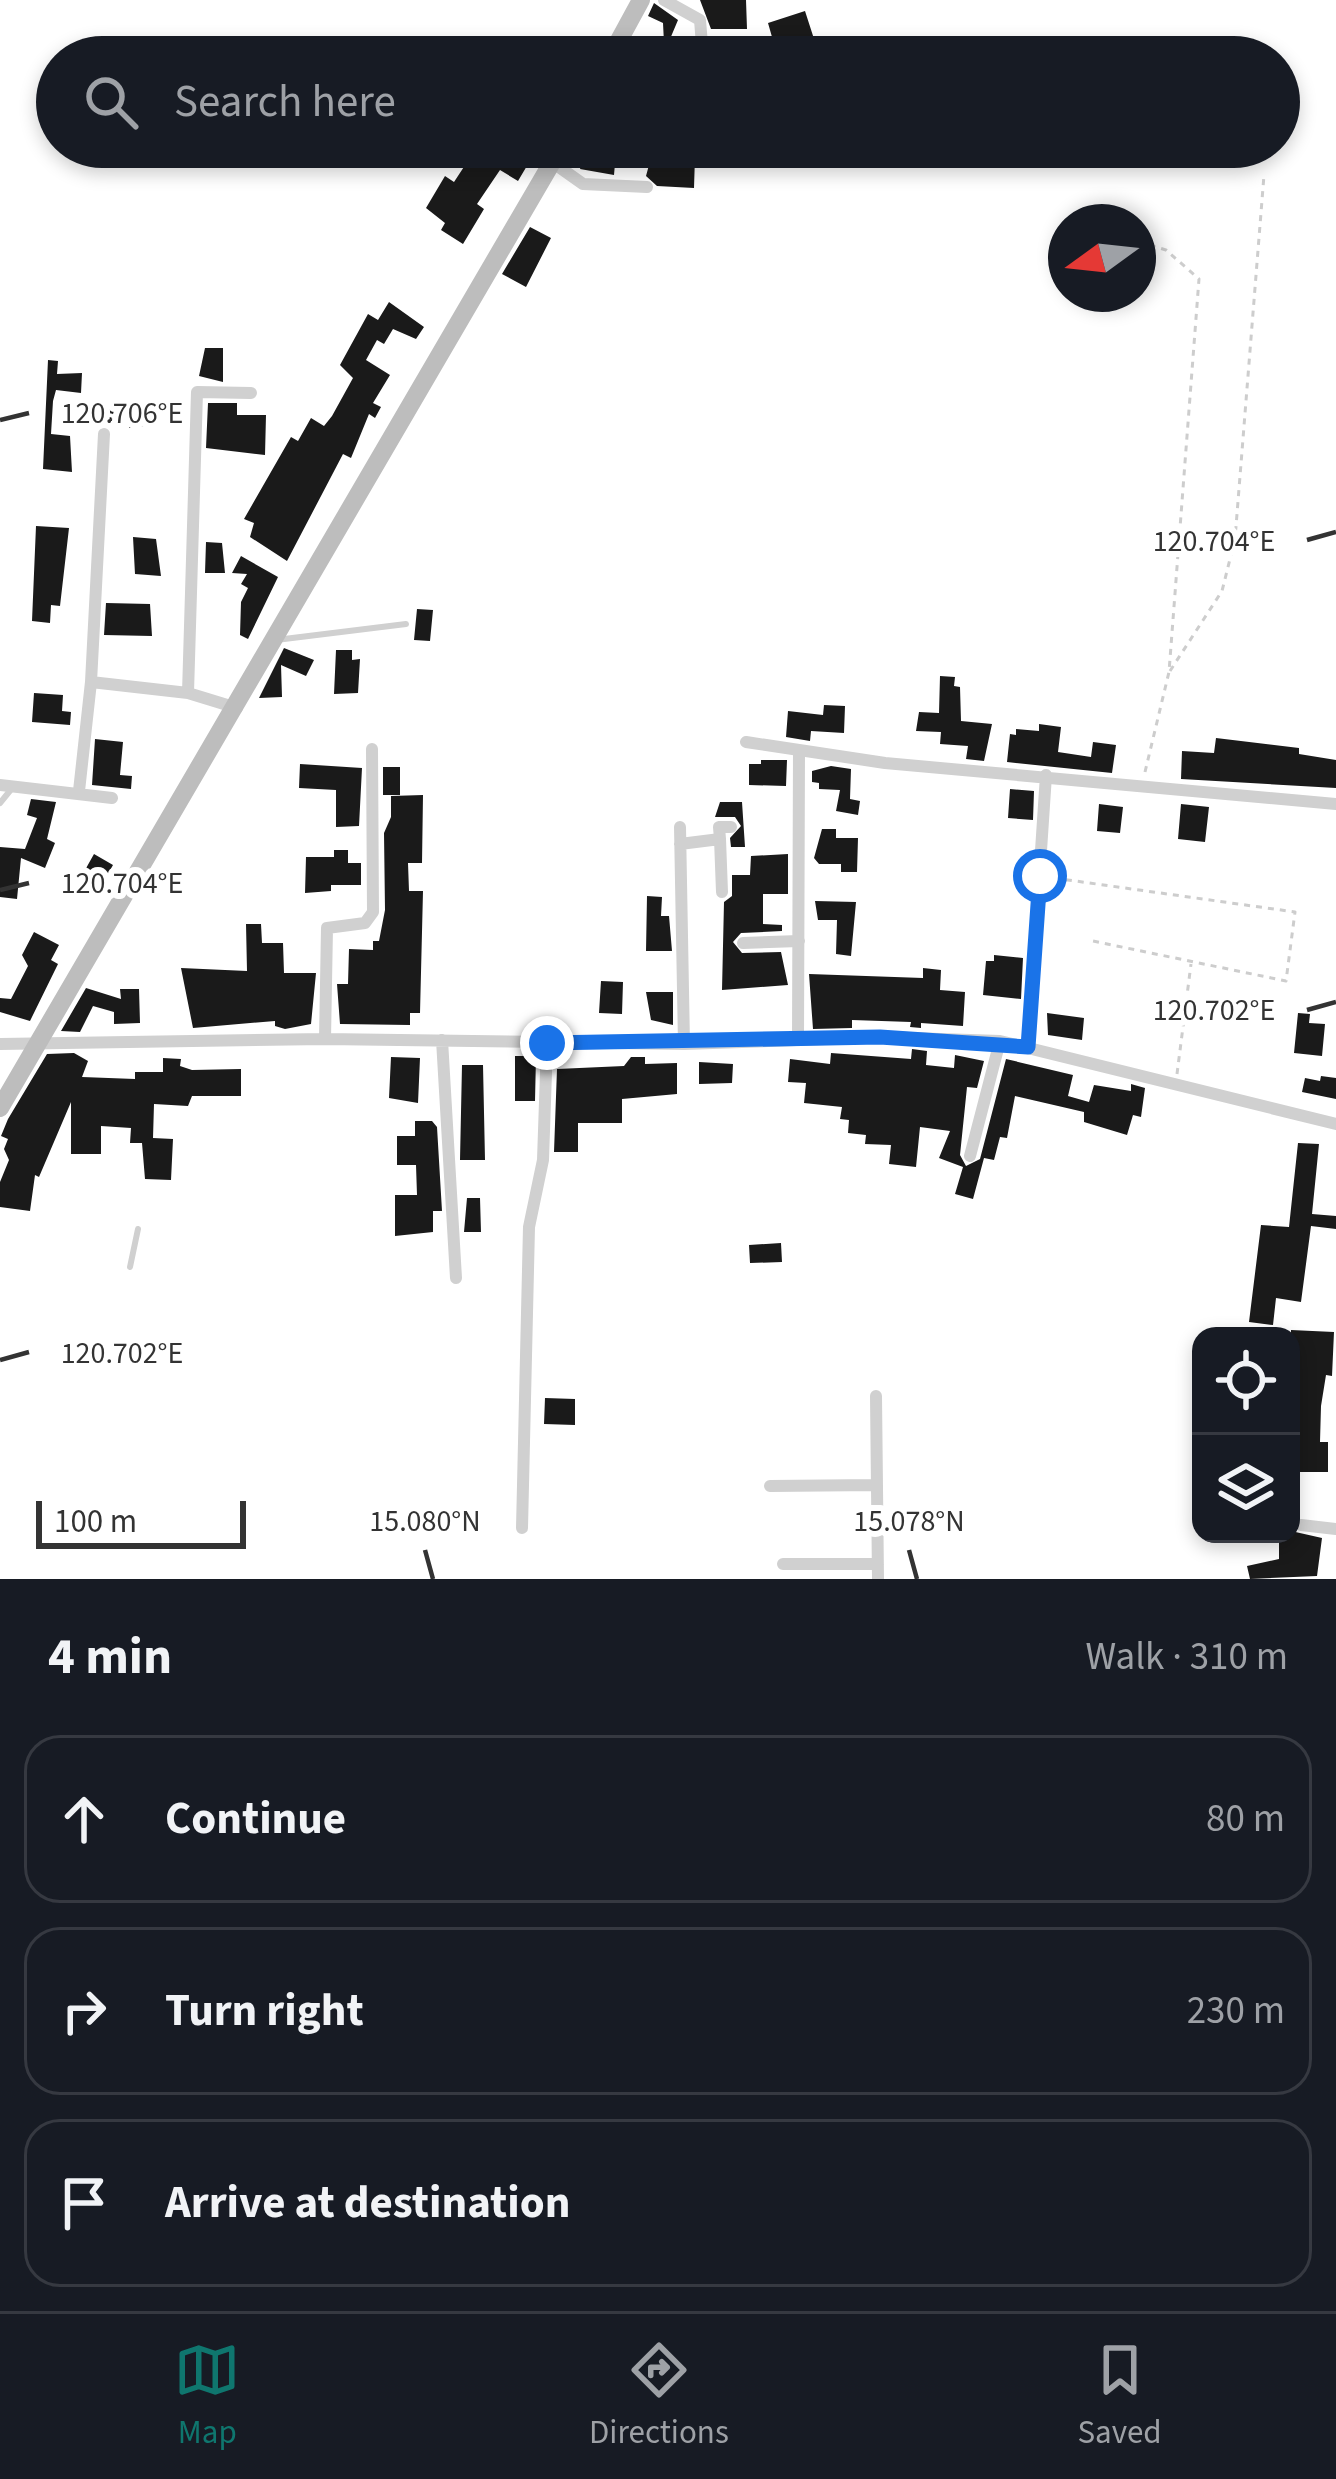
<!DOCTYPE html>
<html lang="en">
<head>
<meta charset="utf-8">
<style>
  :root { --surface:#171b24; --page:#20242c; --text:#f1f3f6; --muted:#9ea1a6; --line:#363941; --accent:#0f766e }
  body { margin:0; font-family:"Source Sans 3",sans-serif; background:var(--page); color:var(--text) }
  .controls { position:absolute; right:36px; bottom:36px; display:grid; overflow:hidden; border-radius:24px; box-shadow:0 6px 18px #0003 }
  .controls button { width:108px; height:108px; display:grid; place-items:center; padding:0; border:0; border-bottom:3px solid var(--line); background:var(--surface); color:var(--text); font:60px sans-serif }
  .compass { position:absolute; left:1048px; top:204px; width:108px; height:108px; border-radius:50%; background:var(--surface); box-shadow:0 6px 18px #0003; rotate:255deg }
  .scale { position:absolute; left:36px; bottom:30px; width:210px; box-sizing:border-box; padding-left:12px; border:6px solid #333; border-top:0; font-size:33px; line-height:42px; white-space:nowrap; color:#333; -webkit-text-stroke:9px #fff; paint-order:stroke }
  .stop { position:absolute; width:36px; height:36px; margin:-27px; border:9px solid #1a73e8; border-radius:50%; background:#fff }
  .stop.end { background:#1a73e8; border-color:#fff; box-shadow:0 3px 12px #0008 }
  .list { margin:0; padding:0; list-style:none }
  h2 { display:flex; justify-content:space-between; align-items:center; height:156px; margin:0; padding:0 48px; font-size:51px }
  h2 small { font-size:39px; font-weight:400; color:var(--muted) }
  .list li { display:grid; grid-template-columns:78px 1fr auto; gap:36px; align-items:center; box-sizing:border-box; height:168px; margin:0 24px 24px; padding:0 24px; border:3px solid var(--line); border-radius:36px }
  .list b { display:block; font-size:45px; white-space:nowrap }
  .list em { font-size:39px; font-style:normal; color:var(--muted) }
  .icon { flex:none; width:66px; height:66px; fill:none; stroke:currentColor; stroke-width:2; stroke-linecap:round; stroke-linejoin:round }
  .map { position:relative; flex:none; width:1336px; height:1579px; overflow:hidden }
  .search { position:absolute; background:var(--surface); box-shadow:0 6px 18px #0003; left:36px; right:36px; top:36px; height:132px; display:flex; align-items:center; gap:30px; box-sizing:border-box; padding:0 42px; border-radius:66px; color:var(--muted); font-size:45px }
  .sheet { height:732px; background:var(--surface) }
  nav { display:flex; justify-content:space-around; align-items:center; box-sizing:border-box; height:168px; border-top:3px solid var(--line); background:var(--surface); font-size:33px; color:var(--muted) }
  nav a { display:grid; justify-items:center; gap:6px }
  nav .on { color:var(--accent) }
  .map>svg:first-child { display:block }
  .building { fill:#1a1a1a }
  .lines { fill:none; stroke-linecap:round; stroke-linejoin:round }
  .path { stroke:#cdcdcd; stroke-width:3; stroke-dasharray:6 6; stroke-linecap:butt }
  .lane { stroke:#d0d0d0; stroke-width:6 }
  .street { stroke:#d0d0d0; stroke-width:12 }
  .secondary { stroke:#bdbdbd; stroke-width:18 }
  .route { stroke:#1a73e8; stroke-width:15 }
  .ticks { fill:none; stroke:#333; stroke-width:4.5 }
  .ticks-label { font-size:30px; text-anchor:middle; fill:#333; stroke:#fff; stroke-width:12; stroke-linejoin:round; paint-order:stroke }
</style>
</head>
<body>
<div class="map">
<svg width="1336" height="1579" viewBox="0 0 1336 1579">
  <rect width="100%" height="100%" fill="#fff"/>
  <!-- building -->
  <path class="building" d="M700 0H746L747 29H711Z
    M654 3 678 20 670 39 687 38 686 57H625L634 42 664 43 663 23 648 16Z
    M805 11 815 42 776 51 768 23Z
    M477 147H510L531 159 518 181 500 170 477 204 484 209 463 244 441 230 445 223 426 208 445 176 454 182Z
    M586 149 616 152 614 175 580 169Z
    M652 154 695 156 694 188 657 186 646 176Z
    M530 227 551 238 526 287 502 274Z
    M389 302 424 327 416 339 393 329 384 344 377 340 366 360 390 375 373 403 381 407 375 418 369 414 351 458 343 454 287 561 250 537 254 523 244 519 291 437 298 441 311 418 324 426 332 416 353 378 340 365 368 314 378 320Z
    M205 348H223V382L199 376Z
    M48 360 58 361 57 374 82 373 81 393 56 390 53 401 51 434 70 436 72 472 43 469Z
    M208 403H237V415H266L265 455 206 448Z
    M156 404 158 424 129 428V423L96 419 97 405Z
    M36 526 69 528 60 606 51 605 50 623 32 621Z
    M133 537 156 539 161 576 135 574Z
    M206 542 222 543 225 573H205Z
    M241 556 278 577 248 639 240 635 241 602 248 588 241 584 247 574 232 573Z
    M106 603 150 604 152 636 104 635Z
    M417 609 433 610 430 641 414 640Z
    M284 648 314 660 306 676 281 665 282 697 259 698Z
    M336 650H352V660L360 659 358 693 334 694Z
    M940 676 955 677 954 686 960 687 961 721 992 724 984 761 966 759 968 746 940 744 941 732 916 731 919 712 939 713Z
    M34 693 63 695 62 711 71 712 70 725 32 722Z
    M824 705 845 706 844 733 811 731 810 741 786 737 788 711 823 715Z
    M1039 724 1061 727 1058 752 1091 757 1093 742 1116 745 1112 773 1007 762 1010 734 1016 735V729L1039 731Z
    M1216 738 1299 748V754L1336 760V788L1181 779 1182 751 1214 753Z
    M95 739 123 742 120 775 132 776 131 789 92 785Z
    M761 760H787L786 786 749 785V764H761Z
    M300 764 362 768 359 826 336 827V790L299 788Z
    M831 766 851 769 850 799 860 801 858 815 836 811 840 790 819 789V783L812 782V771Z
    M383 767H400V795H383Z
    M1010 789 1034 791 1033 820 1008 818Z
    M423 795 422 863H408L409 891H423L420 1013H410V1025L340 1024 337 984H348L349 949 373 950V941H379L385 910 384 833 391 817V796Z
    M31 799 56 802 47 839 55 843 45 868 21 858 17 899 0 897V847L25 849 37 818 27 815Z
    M720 802H742L745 847H731L730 838 741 826 735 817H715Z
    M1099 804 1123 807 1120 833 1097 831Z
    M1181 804 1209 807 1205 842 1178 839Z
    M822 829H836V838H858L857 872H841V864H819L814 858Z
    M334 850H348V863H361V885H331V891L305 893 306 857H334Z
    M94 854 113 865 99 890 80 879Z
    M788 854V894H763V924L782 925V931L741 933 733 942 742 953 781 952 788 985 722 990 724 902 732 896V875H750L751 856Z
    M647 896 662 897 661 916H669L672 951H646Z
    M815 901 856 902 851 956 836 954 837 920H818Z
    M246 924H261L262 943H283L284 973H316L311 1024 285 1029 275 1026V1021L193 1028 181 968 247 971Z
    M34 932 59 945 51 960 58 964 30 1021 0 1012V998L11 999 28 966 22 955Z
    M994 955 1023 958 1021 999 983 995 986 961H994Z
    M923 968 941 970 940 990 965 992 963 1026 921 1023V1028L910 1027 911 1022 852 1020V1028L813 1029 809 974 923 978Z
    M601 981 623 982 622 1014 599 1013Z
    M86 988 121 999 120 989H139L140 1023 114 1024V1012L93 1006 80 1032 61 1031Z
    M646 992H673V1025L651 1020Z
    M1047 1013 1084 1018 1082 1040 1048 1035Z
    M1298 1013 1310 1014 1309 1023 1325 1024 1322 1056 1294 1053Z
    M912 1049 927 1051 926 1065 954 1068 955 1055 984 1061 977 1088 967 1087 960 1155 966 1166 980 1159 1006 1059 1073 1075 1068 1096 1089 1102 1094 1085 1131 1091V1084L1145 1088 1141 1117 1133 1115 1127 1135 1084 1122V1112L1015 1096 1007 1138 1000 1137 994 1160 984 1158 973 1199 955 1194 963 1167 939 1158 950 1131 920 1127 916 1167 889 1164 891 1145 865 1144 866 1135 848 1133 849 1120 840 1119 842 1107 804 1103 806 1083 788 1082 790 1059 830 1064 831 1053 911 1059Z
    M74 1053 88 1061 82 1077 135 1079V1072H163V1058L181 1059 180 1066 192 1070 241 1069V1096H192L188 1106 154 1104 153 1138 173 1139 171 1180 145 1179 142 1143H130L131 1128 101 1126V1154H71V1102L39 1177 35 1175 30 1211 0 1207V1182L9 1160 4 1149 8 1139 1 1136 8 1119 47 1054Z
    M515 1056H536L535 1101H515Z
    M391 1057 420 1058 418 1103 389 1098Z
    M631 1057H645V1064L677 1063V1094L622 1099V1123H578V1152H554L557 1069 624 1066Z
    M699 1062 733 1064 732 1083 699 1084Z
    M462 1065H483L485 1160H460Z
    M1321 1076 1336 1078V1099L1302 1092 1305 1078 1320 1081Z
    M415 1121H432L437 1127 442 1211H433V1232L395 1236V1195H417L416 1165H397V1136H415Z
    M1298 1143 1319 1144 1312 1214 1336 1216V1229L1311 1226 1301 1302 1276 1298 1273 1325 1249 1322 1261 1225 1289 1227Z
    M467 1198H480L481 1232H464Z
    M781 1243 782 1262 750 1263 749 1245Z
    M1291 1330 1334 1332 1332 1376 1326 1375 1321 1406 1320 1442H1328V1472H1299V1453H1291Z
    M545 1398 575 1399V1425L544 1424Z
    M1291 1531 1322 1538 1317 1576 1250 1579 1247 1566 1279 1559V1534Z"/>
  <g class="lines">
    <!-- path -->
    <path class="path" d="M1170 671 1222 591 1235 539 1264 175
      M1145 772 1169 672 1199 279 1166 250 1146 244
      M1054 878 1295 912 1286 981 1088 940
      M1177 1074 1191 964"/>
    <!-- lane -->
    <path class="lane" d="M276 640 406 624
      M0 803 13 787
      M130 1267 138 1229"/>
    <!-- street -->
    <path class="street" d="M664 0 700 20 703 57
      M797 57 811 52
      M552 162 583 184 647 187
      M91 682 188 693 237 708
      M188 693 197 392 251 393
      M746 742 885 763 1336 804
      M0 785 112 798
      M79 791 91 682 104 434
      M680 827 684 1044
      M720 839 722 892
      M680 844 720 839 719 827H731
      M743 943 799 941
      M325 1039 327 928 365 923 373 912 372 749
      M798 1039 799 750
      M442 1040 456 1278
      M0 1044 325 1039 684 1044 881 1037 1000 1041 1336 1124
      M1028 1047 1046 775
      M970 1156 1000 1041
      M876 1396 878 1579
      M770 1486 877 1485
      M1301 1525 1336 1529
      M522 1528 529 1227 543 1160 547 1043
      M783 1564H878"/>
    <!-- secondary -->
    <path class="secondary" d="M610 57 641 0
      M0 1108 561 147"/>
  </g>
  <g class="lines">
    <!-- route -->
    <path class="route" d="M547 1043 880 1037 1028 1047 1040 876"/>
  </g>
  <!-- ticks -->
  <path class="ticks" d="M0 420 29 413M1307 540 1336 532M0 890 29 883M1307 1010 1336 1002M0 1360 29 1352M425 1550 433 1579M909 1550 917 1579"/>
  <g class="ticks-label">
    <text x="122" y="423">120.706°E</text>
    <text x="1214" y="551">120.704°E</text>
    <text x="122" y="893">120.704°E</text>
    <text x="1214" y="1020">120.702°E</text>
    <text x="122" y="1363">120.702°E</text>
    <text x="425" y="1531">15.080°N</text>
    <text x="909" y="1531">15.078°N</text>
  </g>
</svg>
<div class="controls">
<button><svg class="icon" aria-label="locate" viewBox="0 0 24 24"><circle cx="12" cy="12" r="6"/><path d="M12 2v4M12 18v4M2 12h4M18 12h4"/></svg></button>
<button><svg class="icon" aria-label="layers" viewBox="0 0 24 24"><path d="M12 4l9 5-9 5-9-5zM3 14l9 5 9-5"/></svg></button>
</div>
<svg class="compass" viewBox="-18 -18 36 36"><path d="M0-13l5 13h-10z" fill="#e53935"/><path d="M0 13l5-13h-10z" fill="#9ea1a6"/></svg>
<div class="scale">100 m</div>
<div class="stop" style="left:1040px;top:876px"></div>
<div class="stop end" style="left:547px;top:1043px"></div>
<div class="search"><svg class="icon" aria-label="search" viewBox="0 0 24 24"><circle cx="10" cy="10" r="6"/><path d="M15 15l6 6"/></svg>Search here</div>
</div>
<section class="sheet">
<h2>4 min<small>Walk · 310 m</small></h2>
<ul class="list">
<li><svg class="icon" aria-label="ahead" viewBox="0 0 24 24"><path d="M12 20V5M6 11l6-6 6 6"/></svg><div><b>Continue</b></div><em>80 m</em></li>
<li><svg class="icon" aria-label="right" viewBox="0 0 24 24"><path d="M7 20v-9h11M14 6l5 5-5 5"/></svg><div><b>Turn right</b></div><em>230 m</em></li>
<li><svg class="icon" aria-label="arrive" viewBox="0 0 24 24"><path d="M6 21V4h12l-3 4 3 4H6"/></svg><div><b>Arrive at destination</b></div></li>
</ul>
</section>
<nav>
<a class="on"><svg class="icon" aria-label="map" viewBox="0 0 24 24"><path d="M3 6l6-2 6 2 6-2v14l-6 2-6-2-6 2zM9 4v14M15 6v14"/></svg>Map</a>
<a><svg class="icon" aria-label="directions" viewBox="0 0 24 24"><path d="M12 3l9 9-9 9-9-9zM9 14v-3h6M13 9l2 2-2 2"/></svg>Directions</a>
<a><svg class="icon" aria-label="saved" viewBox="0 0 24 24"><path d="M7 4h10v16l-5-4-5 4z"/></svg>Saved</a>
</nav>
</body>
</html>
